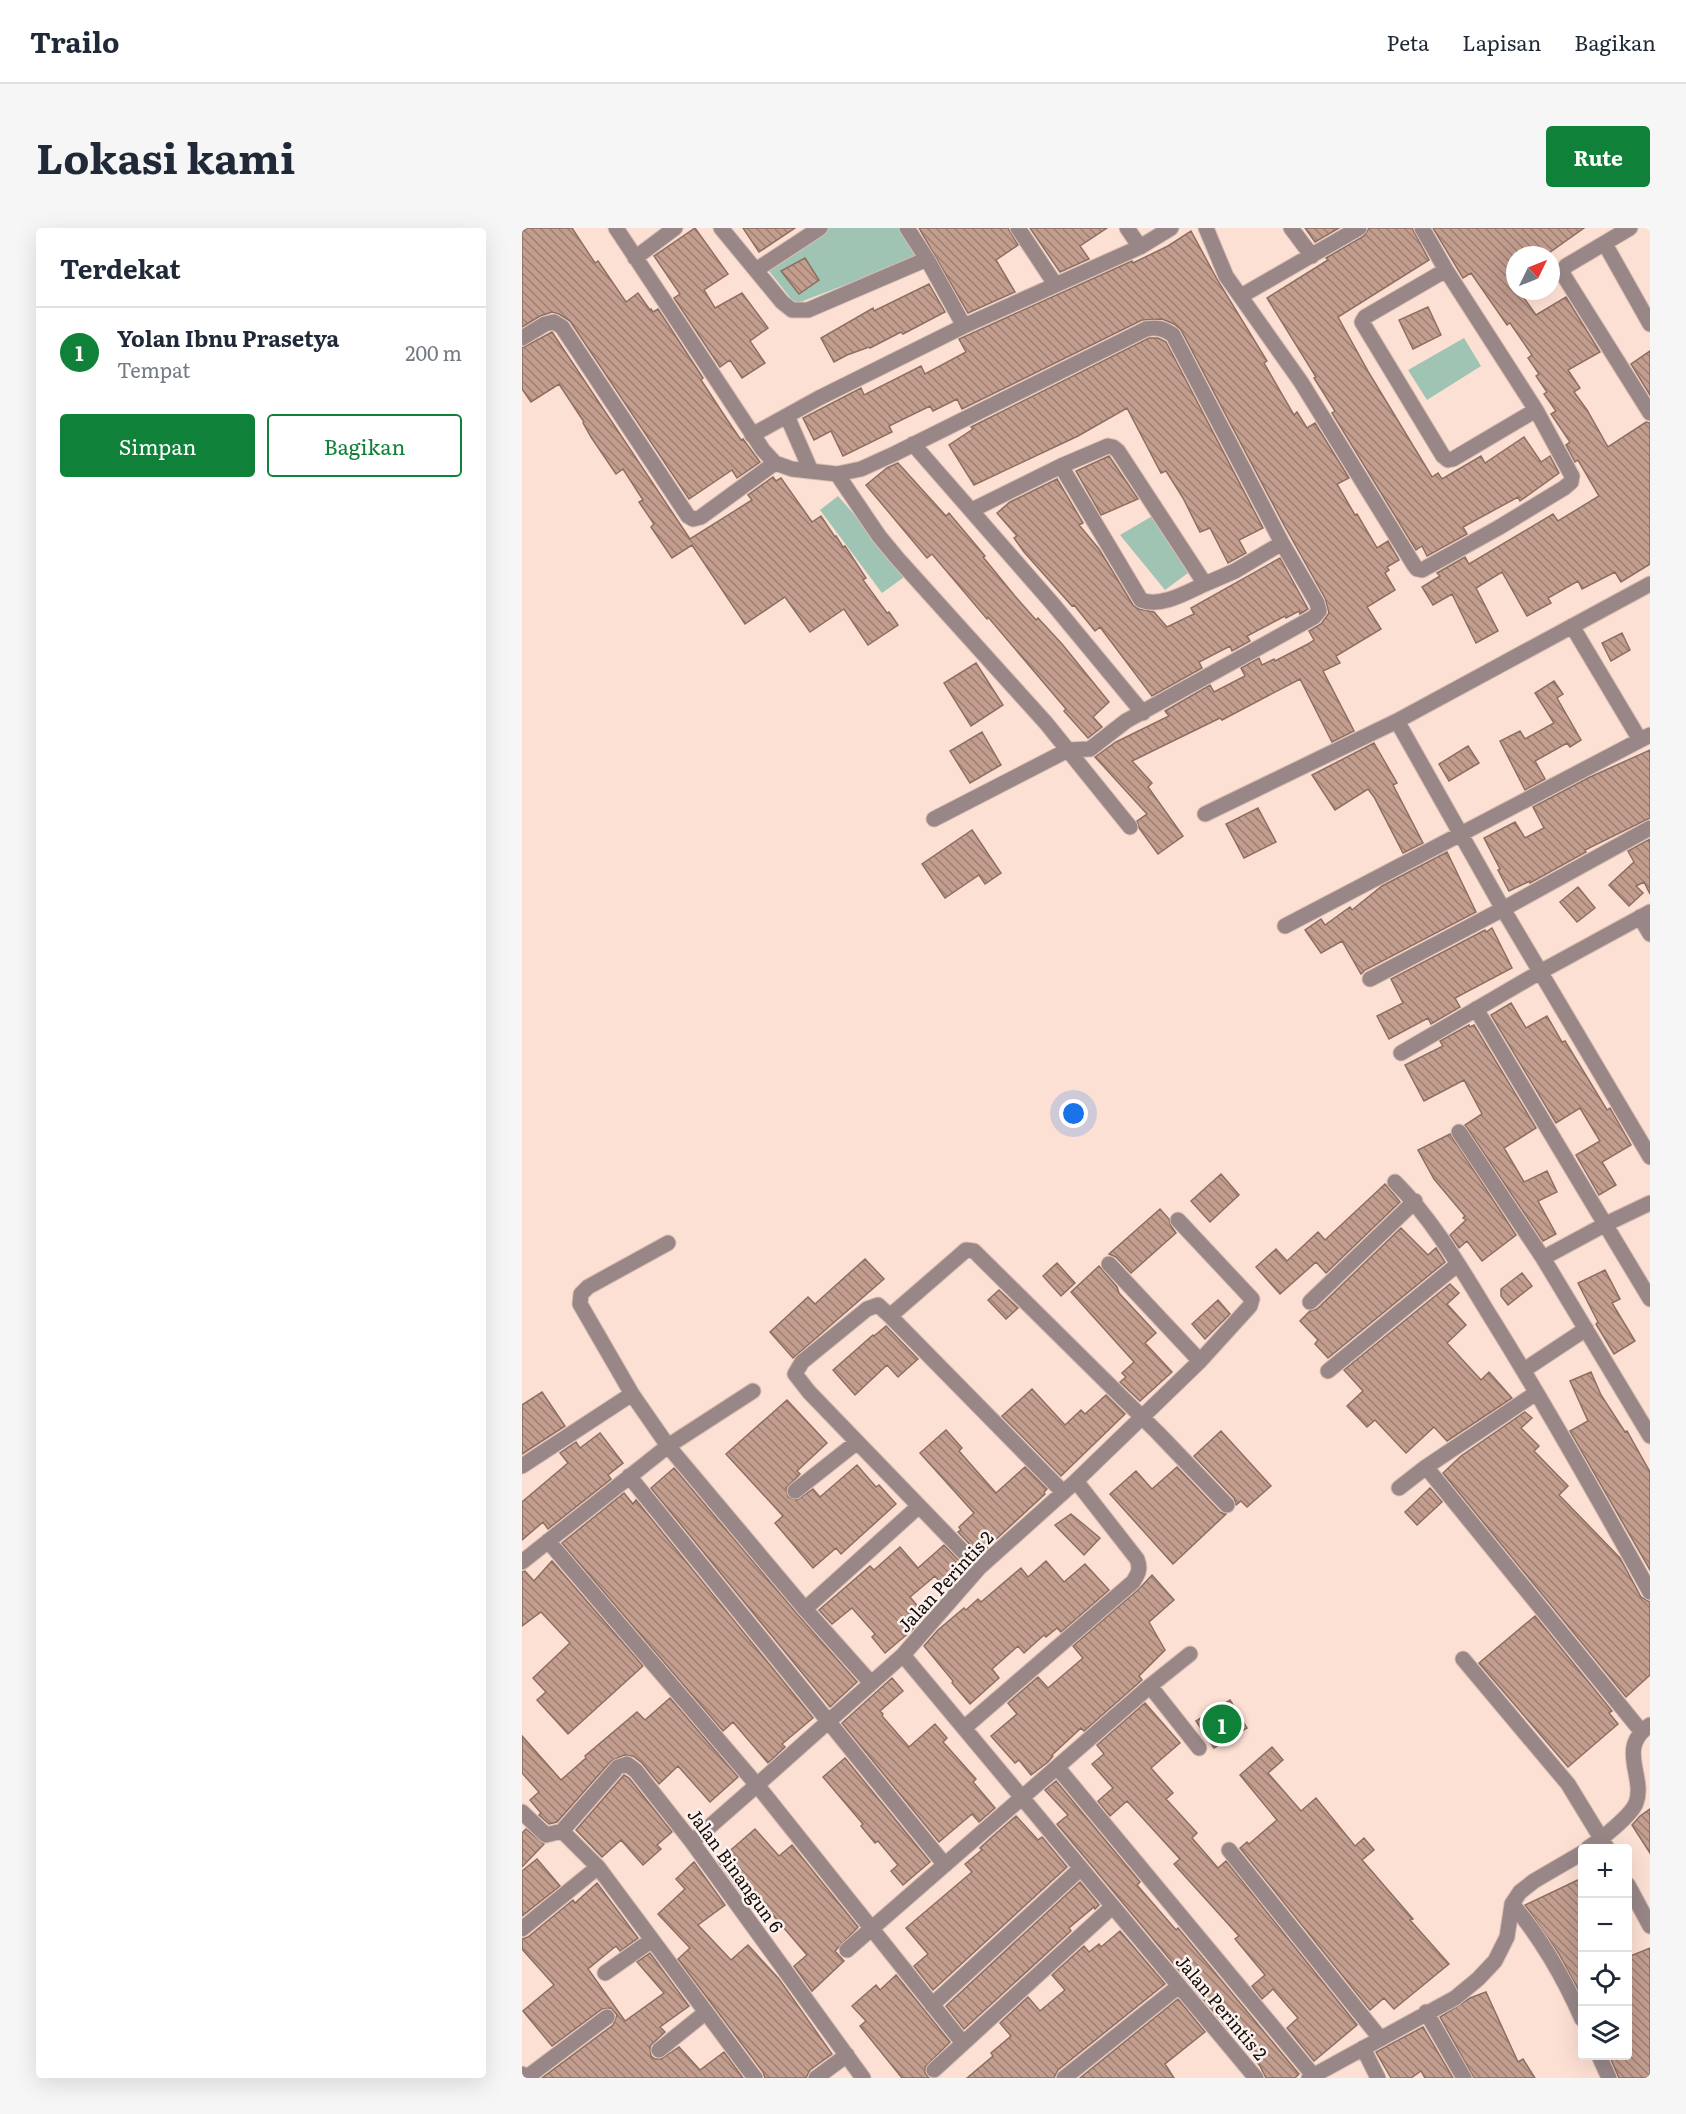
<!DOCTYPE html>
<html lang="id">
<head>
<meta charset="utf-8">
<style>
  :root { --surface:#fff; --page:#f6f6f7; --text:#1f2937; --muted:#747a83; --line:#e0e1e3; --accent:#108138 }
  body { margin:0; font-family:Literata,serif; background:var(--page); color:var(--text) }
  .controls { position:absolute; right:18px; bottom:18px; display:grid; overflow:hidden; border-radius:6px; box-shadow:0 6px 24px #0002 }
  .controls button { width:54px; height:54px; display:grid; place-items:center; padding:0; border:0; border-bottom:2px solid var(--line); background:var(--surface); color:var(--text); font:30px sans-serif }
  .compass { position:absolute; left:984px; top:18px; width:54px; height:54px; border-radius:50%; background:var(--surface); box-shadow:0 6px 24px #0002; rotate:47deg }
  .you { position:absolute; left:552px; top:886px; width:21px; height:21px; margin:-15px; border:4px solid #fff; border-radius:50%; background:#1a73e8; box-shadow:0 0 0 9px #1a73e833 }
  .badge { display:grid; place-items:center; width:39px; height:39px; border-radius:50%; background:var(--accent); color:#fff; font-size:20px; font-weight:700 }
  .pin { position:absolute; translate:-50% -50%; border:3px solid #fff; box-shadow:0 2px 6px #0006 }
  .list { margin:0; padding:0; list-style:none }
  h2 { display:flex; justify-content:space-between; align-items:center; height:78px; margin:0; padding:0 24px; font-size:26px }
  h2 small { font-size:20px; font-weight:400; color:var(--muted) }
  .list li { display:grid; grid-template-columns:39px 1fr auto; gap:18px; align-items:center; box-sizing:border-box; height:90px; padding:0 24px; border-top:2px solid var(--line) }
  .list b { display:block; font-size:22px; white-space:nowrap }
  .list p { margin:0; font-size:20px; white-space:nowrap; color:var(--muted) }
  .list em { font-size:20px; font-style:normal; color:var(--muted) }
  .actions { display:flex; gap:12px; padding:18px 24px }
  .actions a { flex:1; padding:14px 0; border:2px solid var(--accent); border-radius:6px; text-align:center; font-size:21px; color:var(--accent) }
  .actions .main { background:var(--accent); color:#fff }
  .icon { flex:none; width:33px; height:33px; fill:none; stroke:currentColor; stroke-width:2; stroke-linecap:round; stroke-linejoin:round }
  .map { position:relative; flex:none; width:1128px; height:1850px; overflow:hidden; border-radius:6px }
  header { display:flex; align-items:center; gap:36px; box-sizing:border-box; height:84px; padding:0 30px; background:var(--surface); border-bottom:2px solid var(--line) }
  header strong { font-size:28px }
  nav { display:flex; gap:33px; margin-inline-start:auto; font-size:21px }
  .intro { display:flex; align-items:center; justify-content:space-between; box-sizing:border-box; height:144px; padding:0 36px }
  h1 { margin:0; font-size:42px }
  .button { padding:15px 27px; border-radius:6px; background:var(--accent); color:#fff; font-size:21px; font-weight:700 }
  main { display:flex; gap:36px; padding:0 36px }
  aside { flex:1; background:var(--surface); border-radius:6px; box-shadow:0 6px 24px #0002 }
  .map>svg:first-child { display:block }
  .park { fill:#a0c4b3 }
  .building { fill:url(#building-back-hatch); stroke:#8d6e61; stroke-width:1.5 }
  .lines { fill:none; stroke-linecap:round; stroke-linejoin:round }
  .minor-casing { stroke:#d8beb3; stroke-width:17 }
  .minor { stroke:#998788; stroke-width:15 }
  .labels { text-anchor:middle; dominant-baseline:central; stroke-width:5; stroke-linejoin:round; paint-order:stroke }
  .street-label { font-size:18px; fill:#160a06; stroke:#faf2ef }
</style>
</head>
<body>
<header>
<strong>Trailo</strong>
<nav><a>Peta</a><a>Lapisan</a><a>Bagikan</a></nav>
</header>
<div class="intro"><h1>Lokasi kami</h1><a class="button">Rute</a></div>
<main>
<aside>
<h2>Terdekat<small></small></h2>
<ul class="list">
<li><span class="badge">1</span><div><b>Yolan Ibnu Prasetya</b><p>Tempat</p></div><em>200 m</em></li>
</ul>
<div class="actions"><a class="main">Simpan</a><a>Bagikan</a></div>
</aside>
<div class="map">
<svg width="1128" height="1850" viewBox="0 0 1128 1850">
  <defs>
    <pattern id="building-back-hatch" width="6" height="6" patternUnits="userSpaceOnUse" patternTransform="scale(1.5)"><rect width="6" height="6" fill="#c39e8f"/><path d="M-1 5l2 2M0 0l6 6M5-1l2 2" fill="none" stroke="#9d7f73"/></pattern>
  </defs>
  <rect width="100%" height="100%" fill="#fde0d4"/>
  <!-- park -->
  <path class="park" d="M302 0H381L399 28 273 76 244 39Z
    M942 110 959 138 905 172 886 142Z
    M316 268 385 347 360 365 298 282Z
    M632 287 670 342 643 362 598 307Z"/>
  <!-- building -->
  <path class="building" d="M6 0H50L73 35 76 33 104 74 116 65 128 82 129 81 131 84 136 81 181 150 179 152 206 193 219 212 221 211 238 234 215 250 210 242 167 271 48 93 37 86 30 84 18 88 0 99V4Z
    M173 0 206 46 182 62 193 80 220 65 246 100 228 113 243 135 220 150 208 132 198 139 152 70 158 66 132 28Z
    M221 0H273L237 24Z
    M397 0H486L496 17 474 32 493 64 446 85Z
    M508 0H585L558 18 567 31 538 44Z
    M783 0H817L793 14Z
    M847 0H890L907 32 816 89 847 145 910 249 916 245 920 251 959 228 963 235 1002 209 1019 234 1028 228 1037 245 998 273 996 269 941 299 945 306 905 328 900 318 894 322 810 185 813 183 792 150 794 149 745 70 806 32 804 30 842 8Z
    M911 0H1062L1024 27H993V63H997L1014 87 1044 69 1078 124 1046 142 1058 160 1052 164 1065 182 1086 219 1124 194 1128 195V336L1099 354 1093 344 1060 361 1056 353 1026 370 1029 375 1005 388 980 344 954 360 976 403 954 415 930 366 911 377 900 359 918 348 915 345 943 329 947 336 1031 286 1036 293 1077 268 1056 232 1053 234 1044 217 1048 214 1029 186 1034 183 1022 166 1025 164 1014 148 1017 146 1006 130 1010 127 988 95 985 97 949 45 941 50Z
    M669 3 696 53 745 133 742 135 772 187 775 184 785 200 793 195 827 250 815 256 833 287 835 286 855 320 866 313 877 332 865 339 867 342 863 345 873 362 845 379 859 401 814 428 818 435 801 443 832 503 810 514 778 451 700 492 698 490 610 533 630 555 626 559 661 608 636 626 617 600 615 593 625 586 573 529 594 514 647 488 643 483 688 457 692 464 723 448 719 440 737 430 740 437 752 431 753 433 786 416 792 412 787 403 799 396 807 385 803 370 762 297 659 102 652 96 640 91 620 92 440 181 435 171 411 183 408 178 367 198 370 204 321 228 309 203 292 212 281 190 339 160 342 167 399 138 403 146 444 124 437 111 610 33 611 35 646 18Z
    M283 30 297 52 277 66 259 43Z
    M407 56 423 84 381 106 379 104 348 120 347 119 325 127 312 134 299 110 351 80 352 83Z
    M906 79 919 107 891 121 877 92Z
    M30 104 168 311 230 272 226 267 251 249 254 253 259 250 290 294 299 288 313 309 314 308 321 319 323 318 344 350 341 352 365 385 367 384 376 397 346 417 322 381 288 404 263 369 223 396 170 317 150 330 129 299 132 296 117 274 121 272 101 241 94 246 69 209 61 195 62 194 37 156 9 174 0 161V120Z
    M627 110H636L644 114 741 300 717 312 724 325 706 335 688 300 678 304 661 270 644 243 639 245 605 180 556 208 452 257 427 217 451 201 449 199Z
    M1128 123V167L1109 136Z
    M587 228 616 271 579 287 554 243Z
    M376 235 424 288 427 285 463 328 461 329 492 367 514 392 516 390 540 416 587 474 571 489 580 499 566 510 542 483 544 481 466 389 465 391 410 326 405 330 344 257 365 240Z
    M535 251 561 295 557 297 577 321 611 377 617 381 632 384 645 399 672 386 669 380 758 330 786 381 778 386 777 383 764 390 763 388 725 408 728 413 710 423 708 418 677 434 680 440 630 468 578 399 573 403 552 377 550 378 502 324 492 310 495 308 475 285 488 274Z
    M1100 405 1108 422 1089 433 1080 415Z
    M454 435 481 477 449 498 422 455Z
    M1032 453 1041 466 1035 470 1059 512 1048 519 1045 515 1013 533 1023 551 1003 562 978 513 998 503 1003 511 1032 495 1013 465Z
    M460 504 479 537 448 555 428 523Z
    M852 515 875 555 871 557 901 615 881 625 852 569 846 561 813 582 790 547Z
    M946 518 957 535 927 553 917 536Z
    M1128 522V590L1063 622 1064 624 1008 655V653L987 663 976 642 978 641 962 610 993 594 1003 610 1022 600 1011 579 1068 549Z
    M736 580 754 614 722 630 704 596Z
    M450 602 479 645 463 656 457 647 423 670 400 636Z
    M1128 611V666L1122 654 1114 658 1121 665 1107 678 1087 657 1112 634 1106 623Z
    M925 624 954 684 843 742 839 746 820 713 799 725 783 702 799 691 803 697 828 679 830 682 860 658Z
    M1056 659 1073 680 1055 694 1038 674Z
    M970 700 990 740 933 770 938 779 909 796 906 790 867 811 855 788 881 775 869 751 963 702 964 704Z
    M989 775 1004 800 1025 788 1040 814 1043 813 1085 882 1088 880 1109 917 1080 934 1094 957 1077 967 1054 927 1078 913 1058 880 1034 895 969 787Z
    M947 797 948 799 952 797 1014 900 982 920 1002 954 1025 943 1035 964 1016 973 1034 1006 1021 1013 943 897 960 886 942 852 902 873 883 837 921 818 918 813Z
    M928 906 994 1007 960 1033 945 1013 937 1020 928 1007 944 992 941 990 943 988 912 951 896 922Z
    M699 946 717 967 688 994 669 973Z
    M863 956 878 974 804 1045 794 1034 758 1066 734 1039 754 1021 765 1033 796 1004 803 1012Z
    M638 981 647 991 649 998 654 1005 609 1045 594 1029 587 1026Z
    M879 1000 906 1027 914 1020 923 1034 806 1130 793 1116 796 1112 778 1093 788 1083 795 1081Z
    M343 1031 362 1051 271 1130 248 1104 286 1069 293 1076Z
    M535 1035 553 1055 539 1068 521 1048Z
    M577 1038 595 1059 597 1065 634 1105 623 1115 650 1144 618 1173 598 1154 604 1149 600 1145 612 1134 549 1064Z
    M1083 1042 1098 1071 1090 1075 1113 1113 1092 1126 1074 1096 1076 1094 1056 1055Z
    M1000 1045 1010 1058 986 1077 979 1068V1061Z
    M928 1056 937 1065 925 1076 944 1097 925 1115 959 1152 967 1144 990 1170 925 1213 912 1199 884 1225 853 1192 845 1199 825 1178 841 1163 822 1142Z
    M477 1062 496 1080 484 1091 466 1072Z
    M696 1072 708 1086 683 1111 670 1096Z
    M364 1098 396 1131 376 1149 365 1137 333 1167 311 1142 351 1107 352 1108Z
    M1069 1144 1079 1167 1103 1204 1105 1203 1128 1244V1342L1048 1203 1066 1193 1048 1153Z
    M510 1161 543 1197 559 1182 563 1186 584 1167 603 1186 539 1248 480 1188Z
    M20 1164 43 1198 0 1226V1177Z
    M265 1172 305 1215 275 1243 278 1246 264 1260 266 1269 275 1272 291 1261 298 1269 335 1237 354 1259 357 1257 374 1276 319 1326 314 1320 291 1340 253 1295 261 1288 204 1226Z
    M1003 1184 1010 1190 999 1200 1017 1218 1012 1223 1046 1258 1037 1267 1098 1330 1119 1369 1128 1374V1447L1104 1469 921 1245 939 1228Z
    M424 1202 440 1220 437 1223 474 1265 503 1239 525 1261 522 1264 523 1266 459 1325 457 1322 455 1324 436 1304 439 1302 437 1299 452 1285 398 1225Z
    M699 1203 749 1258 725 1279 719 1273 714 1277 712 1270 672 1228Z
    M78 1205 101 1235 86 1247 89 1251 26 1301 21 1294 0 1312V1274L46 1235 38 1225 54 1214 58 1220Z
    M655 1239 698 1284 704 1286 651 1336 588 1266 614 1243 630 1261Z
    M152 1240 276 1387 335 1454 308 1479 129 1260Z
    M908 1260 920 1274 895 1297 883 1284Z
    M102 1265 111 1276 114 1272 291 1490 260 1516 263 1519 246 1535 211 1494 201 1503 40 1315Z
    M549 1286 578 1310 562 1327 533 1297Z
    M422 1317 440 1336 419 1355 413 1348 388 1369 403 1387 389 1403 363 1425 350 1409 353 1406 330 1380 310 1396 297 1382 348 1338 352 1342 378 1319 396 1340Z
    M30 1333 121 1438 46 1506 15 1472 24 1464 11 1450 48 1415 19 1384 0 1398V1344L3 1343 12 1353Z
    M524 1333 542 1354 563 1336 587 1362 539 1404 535 1400 524 1409 522 1407 502 1425 496 1418 470 1441 477 1450 448 1476 430 1455 431 1453 402 1418 416 1402 442 1380 444 1382 456 1371 459 1374 499 1340 506 1349Z
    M630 1347 652 1372 627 1394 643 1422 617 1448 620 1452 562 1503 559 1500 530 1527 531 1528 526 1534 509 1547 497 1532 493 1535 469 1508 495 1486 486 1475 516 1449 526 1460 561 1430 551 1418 617 1361Z
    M1013 1388 1090 1483 1087 1485 1096 1496 1046 1539 957 1435Z
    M370 1450 381 1463 358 1483 361 1486 360 1488 387 1519 413 1496 425 1510 421 1514 454 1551 451 1554 473 1580 457 1594 450 1586 417 1614 320 1495Z
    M148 1470 216 1549 188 1574 156 1538 137 1556 120 1535 111 1528 102 1527 89 1533 35 1594 27 1596 17 1587 19 1585 8 1572 17 1564 0 1545V1508L39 1552 64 1530 63 1528 115 1484 123 1492Z
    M708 1472 725 1500 692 1520 674 1493Z
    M623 1475 658 1515 629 1540 651 1565 644 1571 675 1605 670 1610 696 1640 704 1633 835 1797 792 1833 765 1800 776 1790 751 1761 740 1771 730 1758 743 1747 713 1711 717 1708 652 1636 658 1631 605 1573 588 1588 576 1573 591 1560 570 1536 582 1526 575 1517Z
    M750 1519 761 1532 746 1545 779 1583 794 1570 833 1618 842 1610 852 1622 840 1632 891 1691 888 1692 927 1736 872 1781 862 1770 848 1782 718 1620 725 1614 727 1616 755 1592 718 1547Z
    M323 1530 408 1634 381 1657 369 1643 376 1637 356 1613 353 1615 339 1598 341 1596 301 1549Z
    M102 1547 107 1550 150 1604 135 1617 139 1621 121 1637 99 1612 80 1629 54 1602Z
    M534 1553 618 1654 615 1657 654 1702 656 1700 777 1846 773 1850H744L738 1838 731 1830 732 1828 707 1800 706 1801 535 1596 546 1587 523 1562Z
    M1128 1581V1625L1110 1597 1118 1588Z
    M494 1588 516 1612 520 1609 545 1639 411 1762 392 1738 406 1726 384 1700 450 1644 443 1636 460 1622 458 1620 470 1609Z
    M4 1601 22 1616 0 1639V1605Z
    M233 1601 257 1628 270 1617 336 1699 313 1723 322 1733 290 1763 272 1738 285 1727 227 1659 219 1665 196 1633Z
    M15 1631 38 1658 0 1688V1643Z
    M172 1634 203 1677 176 1697 209 1732 226 1717 257 1751 310 1826 288 1842 284 1850H243L241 1844 156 1731 168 1720 136 1686 163 1661 154 1651Z
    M1060 1650V1769L1037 1726 1003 1677Z
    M558 1654 577 1677 573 1681 572 1679 547 1700 549 1703 442 1801 424 1778Z
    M75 1655 116 1710 98 1723 94 1718 66 1741 103 1793 142 1765 115 1734 128 1725 167 1778 138 1799 143 1804 128 1818 129 1828 133 1831H139L157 1819 178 1842 202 1824 221 1850H20L91 1797 95 1787 89 1780 80 1781 30 1818 1 1783 32 1757 0 1721V1711L6 1709 51 1672 53 1675Z
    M598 1703 643 1756 536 1842 532 1850H445L471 1828 469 1825 489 1808 478 1795 506 1769 518 1783 543 1762 530 1747 562 1718 567 1724 577 1716 579 1719Z
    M1128 1720V1850H1097L1087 1827H1106V1729Z
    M374 1747 428 1814 403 1839V1845L407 1850H380L338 1798 344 1793 330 1778 354 1757 358 1762Z
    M964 1764 996 1834 1001 1831 1013 1850H952L918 1789 948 1770Z
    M656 1771 683 1804 643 1836 652 1850H558Z
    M901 1799 931 1850H903L899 1843 889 1850H869L854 1824Z"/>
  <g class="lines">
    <defs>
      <path id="minor" d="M94 0 241 222 253 235 270 241 315 246 357 308 376 331 524 495 608 599
        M199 0 260 74 270 82H286L405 31 442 98
        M385 0 405 31
        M496 0 533 56
        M605 0 618 19
        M684 0 704 48 779 154 892 337 895 341 900 342 976 300 1042 260 1049 254 1050 248 1014 182 924 42 900 0
        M769 0 790 28
        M1108 0 1044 38 1041 43 1042 48 1128 185
        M1083 16 1128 96
        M113 30 153 0
        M234 42 298 0
        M924 42 843 89 840 94 921 228 926 232 931 231 1014 182
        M719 68 837 0
        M0 110 23 96 32 94 40 99 166 288 171 291 179 289 253 235
        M265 188 289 243
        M230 207 297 170 442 98 618 19 649 0
        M391 216 530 375 621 485
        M539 238 619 372C639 380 665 364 683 356
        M315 246 339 241 372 226 624 101C635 99 641 100 651 107L760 315 795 375 797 383 792 389 604 493 568 521 546 522 412 591
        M450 282 539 238 586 218 591 219 596 223 683 356 713 343 760 315
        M1050 398 1118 512
        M875 493 981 681 1128 929
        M683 586 875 493 1128 356
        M1118 689 1128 706
        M763 698 1128 507
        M848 751 981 681 1128 600
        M954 781 1128 1071
        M879 825 1018 744 1128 684
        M937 904 1021 1030 1128 1208
        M873 954C913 994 941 1044 970 1091 1026 1181 1077 1272 1128 1364
        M656 992 730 1071 728 1078 678 1133 554 1253 457 1340 381 1427 734 1850
        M1021 1030 1084 996 1128 975
        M587 1036 678 1133
        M788 1074 893 973
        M368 1088 444 1022 452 1023 636 1205 705 1277
        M1002 1142 1064 1101
        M806 1143 936 1036
        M231 1163 146 1218 283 1381 349 1455
        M0 1238 110 1166
        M904 1239 1119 1503
        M107 1248 423 1637
        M877 1260 904 1239 1014 1165
        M273 1263 335 1214
        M26 1313 235 1557 170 1614
        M0 1334 146 1218 110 1166 58 1076 59 1066 66 1059 146 1015
        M457 1340 287 1164 273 1146 280 1134 345 1081 356 1077 368 1088 541 1264
        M283 1381 397 1278
        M381 1427 235 1557 441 1815
        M941 1431 1046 1556 1085 1620
        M628 1458 677 1520
        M442 1500 611 1354C616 1346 619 1341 615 1331L554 1253
        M535 1539 791 1847
        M0 1584 24 1607 40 1603 76 1639 233 1850
        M40 1603 96 1539 105 1536 114 1543 170 1614 341 1850
        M1066 1620C1078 1612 1109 1588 1114 1575 1124 1549 1094 1520 1128 1497
        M707 1622 858 1810
        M1106 1657 1128 1698
        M990 1676C1018 1708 1043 1752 1060 1791
        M0 1701 76 1639
        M325 1722 628 1458 668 1426
        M83 1745 130 1712
        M410 1777 558 1641
        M904 1784 942 1850
        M841 1820 856 1850
        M137 1822 184 1784
        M1077 1828 1087 1850
        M412 1842 590 1679
        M0 1846 4 1850 85 1789
        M294 1850 325 1827
        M542 1850 657 1758
        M787 1850 933 1770 956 1751 973 1733 985 1709 990 1676 998 1664 1012 1653 1060 1625"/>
    </defs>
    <!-- minor casing -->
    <use href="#minor" class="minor-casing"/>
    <!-- minor -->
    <use href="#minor" class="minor"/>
  </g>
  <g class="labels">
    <!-- street labels -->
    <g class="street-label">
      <text transform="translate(423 1353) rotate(-47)">Jalan Perintis 2</text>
      <text transform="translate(214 1642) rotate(54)">Jalan Binangun 6</text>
      <text transform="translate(700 1779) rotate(50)">Jalan Perintis 2</text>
    </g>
  </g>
</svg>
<div class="controls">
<button>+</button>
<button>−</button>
<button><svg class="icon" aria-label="locate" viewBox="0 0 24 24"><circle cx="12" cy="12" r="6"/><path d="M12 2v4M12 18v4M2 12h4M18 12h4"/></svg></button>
<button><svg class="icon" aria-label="layers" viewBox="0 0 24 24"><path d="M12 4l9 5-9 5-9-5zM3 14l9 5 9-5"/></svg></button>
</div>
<svg class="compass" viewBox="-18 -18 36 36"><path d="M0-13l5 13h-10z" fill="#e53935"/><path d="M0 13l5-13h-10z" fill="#747a83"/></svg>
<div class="you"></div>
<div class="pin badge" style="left:700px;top:1496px">1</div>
</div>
</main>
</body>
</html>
